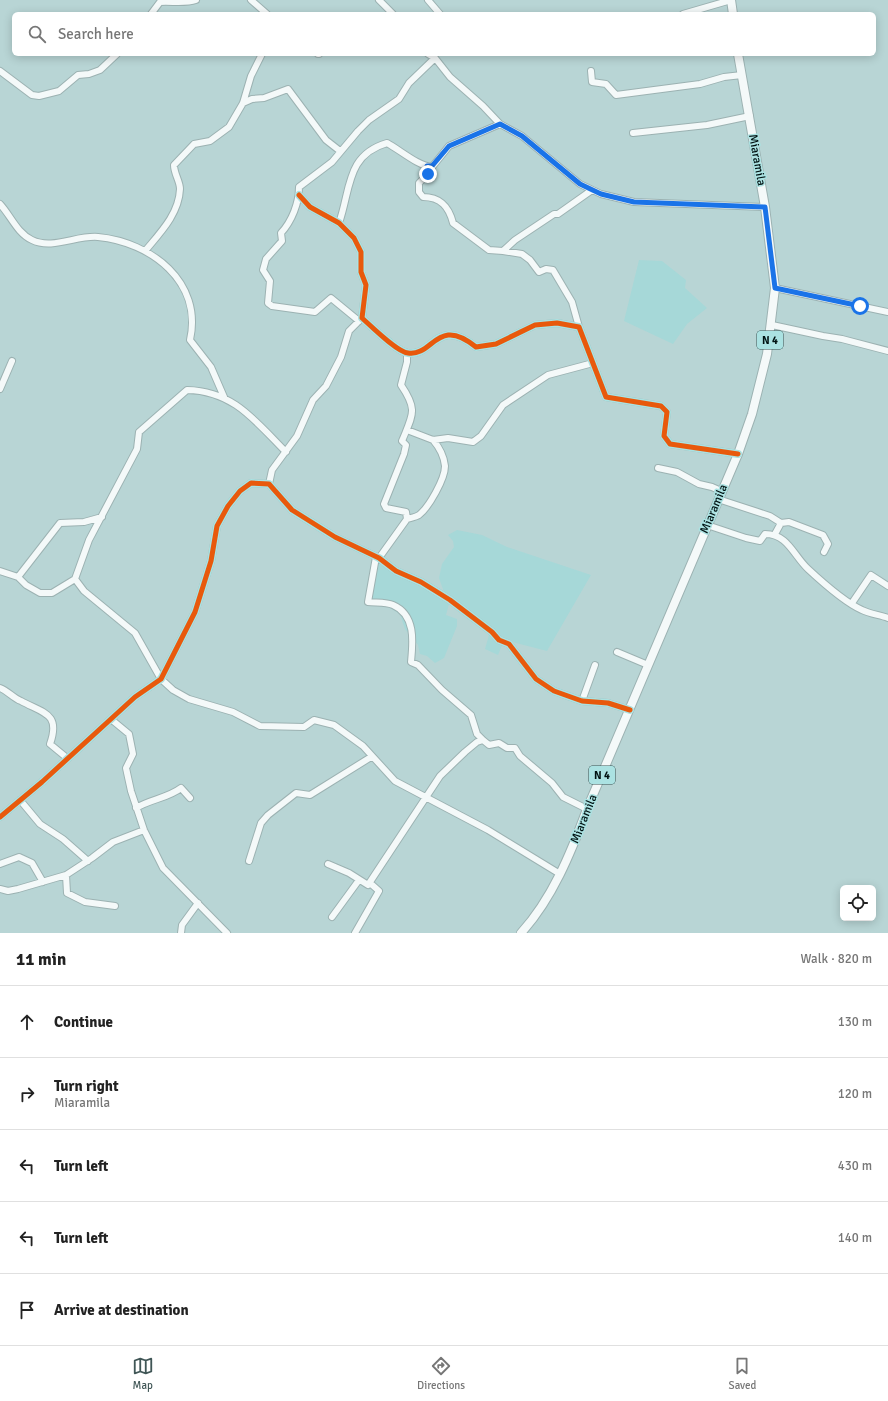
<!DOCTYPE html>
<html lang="en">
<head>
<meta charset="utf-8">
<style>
  :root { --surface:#fff; --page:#f6f6f6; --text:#222; --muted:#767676; --line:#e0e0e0; --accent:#405656 }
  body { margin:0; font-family:Signika,sans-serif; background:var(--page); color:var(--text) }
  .controls { position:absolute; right:12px; bottom:12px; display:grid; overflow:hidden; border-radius:6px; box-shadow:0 2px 10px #0003 }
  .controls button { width:36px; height:36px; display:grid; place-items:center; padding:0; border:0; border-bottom:1px solid var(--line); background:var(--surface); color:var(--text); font:20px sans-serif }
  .stop { position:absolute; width:12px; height:12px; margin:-9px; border:3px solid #1a73e8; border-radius:50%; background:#fff }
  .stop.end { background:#1a73e8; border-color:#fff; box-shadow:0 1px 4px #0008 }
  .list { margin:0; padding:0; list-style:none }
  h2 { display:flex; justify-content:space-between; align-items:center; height:52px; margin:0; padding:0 16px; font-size:17px }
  h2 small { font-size:13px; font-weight:400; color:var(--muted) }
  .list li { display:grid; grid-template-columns:26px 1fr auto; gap:12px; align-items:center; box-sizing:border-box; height:72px; padding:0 16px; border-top:1px solid var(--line) }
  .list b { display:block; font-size:15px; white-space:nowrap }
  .list p { margin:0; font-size:13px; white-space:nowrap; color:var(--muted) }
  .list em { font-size:13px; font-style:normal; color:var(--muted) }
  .icon { flex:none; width:22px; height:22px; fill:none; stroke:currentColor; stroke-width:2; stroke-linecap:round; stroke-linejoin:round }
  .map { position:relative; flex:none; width:888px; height:933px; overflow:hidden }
  .search { position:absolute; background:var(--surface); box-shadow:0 2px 10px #0003; left:12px; right:12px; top:12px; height:44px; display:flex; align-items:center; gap:10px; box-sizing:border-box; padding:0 14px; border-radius:6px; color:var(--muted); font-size:15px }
  .sheet { height:412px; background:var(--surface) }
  nav { display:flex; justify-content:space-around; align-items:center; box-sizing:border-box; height:56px; border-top:1px solid var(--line); background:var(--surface); font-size:11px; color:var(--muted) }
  nav a { display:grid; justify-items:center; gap:2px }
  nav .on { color:var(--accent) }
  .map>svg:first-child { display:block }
  .built { fill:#a6d8d8 }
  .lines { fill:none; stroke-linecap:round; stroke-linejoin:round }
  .minor-casing { stroke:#9cb2b2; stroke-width:8 }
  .major-casing { stroke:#9cb2b2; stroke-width:10 }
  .minor { stroke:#f4f9f9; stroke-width:6 }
  .major { stroke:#f4f9f9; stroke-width:8 }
  .cycleway-casing { stroke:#abe2e2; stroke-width:8 }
  .cycleway { stroke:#e8590c; stroke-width:5 }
  .route { stroke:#1a73e8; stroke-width:5 }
  .labels { text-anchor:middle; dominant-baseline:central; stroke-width:3; stroke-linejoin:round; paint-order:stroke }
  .shield { fill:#abe2e2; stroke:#335050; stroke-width:1 }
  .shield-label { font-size:11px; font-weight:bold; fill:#001212 }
  .street-label { font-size:12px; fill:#001212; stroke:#abe2e2 }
</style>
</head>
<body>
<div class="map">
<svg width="888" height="933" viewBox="0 0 888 933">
  <rect width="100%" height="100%" fill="#b8d5d5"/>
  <!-- built -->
  <path class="built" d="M639 260 662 261 686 280 685 288 707 308 687 324 673 344 624 321Z
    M457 530 482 535 507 547 591 575 547 651 516 643 505 638 498 655 485 649 491 628 445 595 439 578 442 564 454 547 453 541 448 535Z
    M379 558 450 600 446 615 457 619V626L444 658 435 663 427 656 420 654 418 645 405 629 400 614 383 604 366 599Z"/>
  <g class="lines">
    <defs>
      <path id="minor" d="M251 0 267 14
        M379 0 393 14
        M428 0 440 14
        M151 14 160 2C172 1 184 4 196 0
        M683 14 731 0
        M318 54H319
        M428 54 435 58 450 77 483 106 500 124 522 136 580 184 601 194 634 202 765 207
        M0 71 32 95 39 96 59 91 78 75 89 74 100 70 117 54
        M591 71 592 82 606 84 616 95 700 84 724 77 742 75
        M243 103 252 99 264 98 288 89 326 140 340 151
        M633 133 707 125 750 116
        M427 166 428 174 419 183V192L423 197C441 197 449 207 453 223L489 250 503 251 515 240 554 214H558L592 190
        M299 195 310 207 339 223 354 238 361 252V272L366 285 362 318C371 326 397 352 408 353 433 357 437 315 476 347L496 344 535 325 557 323 579 327 606 397 661 406 667 412 664 436 670 444 738 454
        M0 204C11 216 17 233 32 240 52 250 77 235 98 237 151 242 203 282 190 340L211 367 224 397
        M339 223C351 189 346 155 387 143 400 150 418 166 432 167L449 146 500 124
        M145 251C160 233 179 214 180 189 180 181 174 174 174 165L194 144 210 141 229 127 243 103 251 76 262 54
        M503 251 522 254 530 260 539 272 546 269 553 270 572 302 579 327
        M775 288 888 312
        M359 321 331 298 315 312 272 306 268 303 270 281 263 270 266 259 282 241 281 233C292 221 299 203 299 187L332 162 358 131 369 120 399 99 409 83 435 58
        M772 325 823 336 842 339 888 351
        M0 389 12 361
        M407 430 433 440 448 438 473 442 481 436 503 405 548 375 593 363
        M658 468 677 472 699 484 712 487 721 491
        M269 484 272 470 297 436 313 400 326 386 341 357 349 331 362 318
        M718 499 770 516 781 523
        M407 519C410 518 416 517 419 515 429 507 445 479 445 466 444 456 439 447 433 440
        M707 525 746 538 760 541 765 534C788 534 793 555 808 569 822 582 844 602 862 610 870 614 880 615 888 618
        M775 534 781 523 789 522 823 535 828 544 824 552
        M376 557 368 602C375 603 386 602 393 605 416 615 413 642 411 662L418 665 442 690 471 715 477 734 483 740
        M379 558 407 519 406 512 386 508 384 504 404 454 406 445 402 441C413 414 418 410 401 385L407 362V353
        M0 571 18 577 26 585 40 593H52L75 579 89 540 137 449 139 432 187 390C234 391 255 421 286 452
        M18 577 60 523 84 522 102 517
        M75 579 84 591 135 633 161 679 173 690 189 699 233 712 260 726 304 727 314 720 334 725 363 746 395 781 488 830 560 874
        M852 603 871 575 888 586
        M617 652 648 665
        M0 688C8 691 13 698 21 701 43 713 61 713 50 744L67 758
        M582 701 595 665
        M112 720 129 734 133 754 126 768 131 791 144 830 163 868 227 933
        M20 800 40 824 63 839 88 861
        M136 808C151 799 168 798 181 788L190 798
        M0 817 42 782 135 697 161 679 195 612 211 561 217 526 228 506 240 491 251 483 269 484 292 510 335 537 379 558 396 571 421 582 450 600 492 632 499 640 509 644 536 679 554 691 582 701 608 703 630 710
        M249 861 261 823 268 815 296 793 310 795 371 757
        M0 864 19 857 32 863 43 882
        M328 864 349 873 368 885 440 776 465 752 477 742 483 740 489 745 499 743 507 748H515L520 756 552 783 563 797 587 809
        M66 875 67 893 85 902 115 906
        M0 889 8 891 18 889 66 875 92 858 113 842 144 830
        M332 917 359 880
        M181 933 182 925 198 903
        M355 933 379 891 370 883"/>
      <path id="major" d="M731 0 733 14
        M521 933C552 899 571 853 587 809L738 454 752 414 767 354 775 288 765 207 738 54"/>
    </defs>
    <!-- minor casing -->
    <use href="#minor" class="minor-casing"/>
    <!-- major casing -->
    <use href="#major" class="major-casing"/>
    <!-- minor -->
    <use href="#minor" class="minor"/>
    <!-- major -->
    <use href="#major" class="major"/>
    <defs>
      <path id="cycleway" d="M299 195 310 207 339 223 354 238 361 252V272L366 285 362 318C371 326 397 352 408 353 433 357 437 315 476 347L496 344 535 325 557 323 579 327 606 397 661 406 667 412 664 436 670 444 738 454
        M0 817 42 782 135 697 161 679 195 612 211 561 217 526 228 506 240 491 251 483 269 484 292 510 335 537 379 558 396 571 421 582 450 600 492 632 499 640 509 644 536 679 554 691 582 701 608 703 630 710"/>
    </defs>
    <!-- cycleway casing -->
    <use href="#cycleway" class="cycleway-casing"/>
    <!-- cycleway -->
    <use href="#cycleway" class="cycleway"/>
  </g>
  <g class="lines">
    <!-- route -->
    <path class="route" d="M428 174 427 166H432L449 146 500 124 522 136 580 184 601 194 634 202 765 207 775 288 860 306"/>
  </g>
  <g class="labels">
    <!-- shield labels -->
    <g class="shield">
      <rect x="757" y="331" width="26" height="18" rx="3"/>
      <rect x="589" y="766" width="26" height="18" rx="3"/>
    </g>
    <g class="shield-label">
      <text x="770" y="340">N 4</text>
      <text x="602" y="775">N 4</text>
    </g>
    <!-- street labels -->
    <g class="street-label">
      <text transform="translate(757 160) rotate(80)">Miaramila</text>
      <text transform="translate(714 509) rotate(-67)">Miaramila</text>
      <text transform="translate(584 819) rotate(-68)">Miaramila</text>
    </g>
  </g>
</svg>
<div class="controls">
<button><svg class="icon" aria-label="locate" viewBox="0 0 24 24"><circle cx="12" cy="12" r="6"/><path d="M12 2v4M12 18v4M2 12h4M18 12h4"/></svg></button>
</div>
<div class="stop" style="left:860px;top:306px"></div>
<div class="stop end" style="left:428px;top:174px"></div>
<div class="search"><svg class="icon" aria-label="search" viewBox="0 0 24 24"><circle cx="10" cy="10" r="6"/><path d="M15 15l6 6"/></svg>Search here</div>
</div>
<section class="sheet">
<h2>11 min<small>Walk · 820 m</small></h2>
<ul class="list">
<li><svg class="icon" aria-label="ahead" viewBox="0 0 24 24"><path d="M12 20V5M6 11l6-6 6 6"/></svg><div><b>Continue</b></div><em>130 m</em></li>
<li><svg class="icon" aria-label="right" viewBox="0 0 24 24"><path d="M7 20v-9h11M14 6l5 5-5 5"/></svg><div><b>Turn right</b><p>Miaramila</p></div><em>120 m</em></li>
<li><svg class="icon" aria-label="left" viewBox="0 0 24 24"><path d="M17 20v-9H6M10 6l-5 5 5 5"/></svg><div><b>Turn left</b></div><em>430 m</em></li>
<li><svg class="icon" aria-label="left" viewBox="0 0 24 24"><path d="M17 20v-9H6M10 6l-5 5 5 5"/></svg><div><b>Turn left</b></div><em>140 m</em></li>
<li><svg class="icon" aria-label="arrive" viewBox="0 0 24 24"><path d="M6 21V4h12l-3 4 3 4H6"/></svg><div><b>Arrive at destination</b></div></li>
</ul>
</section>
<nav>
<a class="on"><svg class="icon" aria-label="map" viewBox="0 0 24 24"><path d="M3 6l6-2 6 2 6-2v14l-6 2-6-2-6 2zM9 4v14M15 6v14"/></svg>Map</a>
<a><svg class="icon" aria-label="directions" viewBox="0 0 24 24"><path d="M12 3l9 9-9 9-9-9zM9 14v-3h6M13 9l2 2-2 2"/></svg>Directions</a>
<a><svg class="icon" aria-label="saved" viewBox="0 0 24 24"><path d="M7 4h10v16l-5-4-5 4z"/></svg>Saved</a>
</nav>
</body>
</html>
